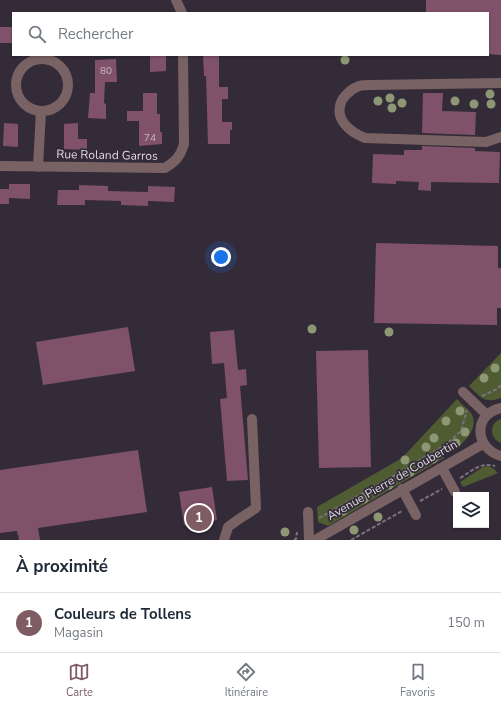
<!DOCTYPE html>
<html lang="fr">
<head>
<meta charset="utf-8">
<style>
  :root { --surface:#fff; --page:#f2f2f3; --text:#1f2937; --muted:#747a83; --line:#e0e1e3; --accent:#7f5c64 }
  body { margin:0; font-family:"Nunito Sans",sans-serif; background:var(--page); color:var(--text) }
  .controls { position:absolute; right:12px; bottom:12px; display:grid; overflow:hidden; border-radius:0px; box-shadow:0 1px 3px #0004 }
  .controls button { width:36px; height:36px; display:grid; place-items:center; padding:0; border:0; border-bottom:1px solid var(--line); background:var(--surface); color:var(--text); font:20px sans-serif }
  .you { position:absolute; left:221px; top:257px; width:14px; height:14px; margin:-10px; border:3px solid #fff; border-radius:50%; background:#1a73e8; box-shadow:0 0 0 6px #1a73e833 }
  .badge { display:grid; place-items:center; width:26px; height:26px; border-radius:50%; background:var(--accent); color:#fff; font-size:13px; font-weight:700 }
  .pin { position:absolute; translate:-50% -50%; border:2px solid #fff; box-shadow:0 1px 4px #0006 }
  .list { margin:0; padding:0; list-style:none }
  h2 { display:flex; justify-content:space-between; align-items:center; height:52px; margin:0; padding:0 16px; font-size:17px }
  h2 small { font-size:13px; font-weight:400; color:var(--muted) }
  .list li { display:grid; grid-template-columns:26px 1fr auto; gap:12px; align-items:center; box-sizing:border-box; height:60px; padding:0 16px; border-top:1px solid var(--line) }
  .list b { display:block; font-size:15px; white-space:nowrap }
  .list p { margin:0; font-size:13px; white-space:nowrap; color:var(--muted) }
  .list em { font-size:13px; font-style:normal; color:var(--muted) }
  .icon { flex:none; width:22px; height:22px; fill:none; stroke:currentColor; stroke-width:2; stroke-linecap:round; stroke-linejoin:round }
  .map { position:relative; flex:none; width:501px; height:540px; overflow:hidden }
  .search { position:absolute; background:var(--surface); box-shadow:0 1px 3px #0004; left:12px; right:12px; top:12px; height:44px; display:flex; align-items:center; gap:10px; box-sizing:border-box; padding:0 14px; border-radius:0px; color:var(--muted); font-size:15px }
  .sheet { height:112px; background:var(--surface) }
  nav { display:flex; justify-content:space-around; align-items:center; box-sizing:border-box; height:56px; border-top:1px solid var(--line); background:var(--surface); font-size:11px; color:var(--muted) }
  nav a { display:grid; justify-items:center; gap:2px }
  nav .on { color:var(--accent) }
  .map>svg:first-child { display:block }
  .green { fill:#4f5c32 }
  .building { fill:#7f526a }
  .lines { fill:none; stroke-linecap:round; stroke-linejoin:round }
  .path { stroke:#79727e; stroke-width:2; stroke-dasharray:4 2; stroke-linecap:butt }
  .minor { stroke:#796263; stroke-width:10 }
  .tree { fill:#8e9774 }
  .labels { text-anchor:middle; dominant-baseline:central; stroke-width:3.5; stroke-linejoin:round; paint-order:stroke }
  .number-label { font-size:10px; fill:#c6b7c3 }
  .street-label { font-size:12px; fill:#ded9e1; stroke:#342b39 }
</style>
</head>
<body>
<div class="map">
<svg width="501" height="540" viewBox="0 0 501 540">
  <rect width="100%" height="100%" fill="#342b39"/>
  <!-- green -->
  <path class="green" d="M501 353V398C485 404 480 397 469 386Z
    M457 399C461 404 467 408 471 413 480 427 465 441 456 450L452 447 444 453V458L328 526 318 522 317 507 402 458Z
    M501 419V443C489 438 489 423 501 419Z
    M488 466 494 469 498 473 463 487 460 482 483 467Z"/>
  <!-- building -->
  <path class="building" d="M426 0H501V55L488 54V13H426Z
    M0 27H13V43H0Z
    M150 55H166V71L150 72Z
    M203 55H219V87H228V99H222V122H232V130H230V144H208L206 76H204Z
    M116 59 117 82H105L104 103 106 104V119L88 118 90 93H95V60Z
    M143 93H157V114H160V132H162V144L139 146V121H127V111H143Z
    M423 93H443L442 111 476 112 475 135 422 133Z
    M4 123 18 124V147L3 146Z
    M78 123V139H87V150L64 149V124Z
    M422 146 475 148V151L500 152 499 183 431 182V191L418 190 419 182 396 181V184L372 183 373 154 404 155V150H422Z
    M9 184H30V199L9 198V204H0V189H9Z
    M79 185 108 186V191L148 192V186L175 187 174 202 148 201V206L121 205V201L85 200V205H57L58 190H79Z
    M376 243 498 246V268H501V308H497V325L374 323Z
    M128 327 135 371 43 385 36 342Z
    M234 330 238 370 246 369 247 385 240 386 248 480 227 481 220 399 227 398 224 363 212 364 210 332Z
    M368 350 371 467 319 468 316 351Z
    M138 450 147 512 38 528 40 540H19L17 531 0 533V470Z
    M212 487 217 520 184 525 179 492Z"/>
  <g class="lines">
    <!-- path -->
    <path class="path" d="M482 396 497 389 501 385
      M460 478C472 471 480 462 495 466
      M420 501 442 489
      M319 518 399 473 448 443 461 431 467 410
      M294 540 296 539 297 532
      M351 540 402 511"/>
    <!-- minor -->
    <path class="minor" d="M176 0 182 13
      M16 85a26 26 0 1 1 52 0a26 26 0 1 1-52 0Z
      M501 83 371 85C367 85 362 85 359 86 351 89 346 94 342 100 333 119 350 132 365 138L486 142 501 137
      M0 166 165 168C176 161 180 157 184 144L183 55
      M38 167 41 111
      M463 392 487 415
      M501 408C473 414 474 448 501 456
      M442 468 455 492
      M402 489 416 515
      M308 512 309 540
      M224 540 228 527 239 519 256 508 252 419
      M315 540 483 444"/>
  </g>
  <!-- trees -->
  <g class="tree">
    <circle cx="345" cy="60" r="4.5"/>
    <circle cx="490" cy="94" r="4.5"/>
    <circle cx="390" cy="98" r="4.5"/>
    <circle cx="378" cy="101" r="4.5"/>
    <circle cx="455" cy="101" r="4.5"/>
    <circle cx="402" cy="103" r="4.5"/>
    <circle cx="474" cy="104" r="4.5"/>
    <circle cx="491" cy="104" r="4.5"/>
    <circle cx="392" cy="108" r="4.5"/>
    <circle cx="312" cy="329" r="4.5"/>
    <circle cx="389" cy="332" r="4.5"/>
    <circle cx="495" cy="368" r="4.5"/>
    <circle cx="484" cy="378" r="4.5"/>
    <circle cx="460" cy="411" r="4.5"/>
    <circle cx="446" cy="421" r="4.5"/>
    <circle cx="465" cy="432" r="4.5"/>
    <circle cx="434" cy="438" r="4.5"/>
    <circle cx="456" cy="443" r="4.5"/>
    <circle cx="426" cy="447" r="4.5"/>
    <circle cx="433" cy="459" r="4.5"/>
    <circle cx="405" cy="460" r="4.5"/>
    <circle cx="410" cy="472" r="4.5"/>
    <circle cx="389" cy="485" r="4.5"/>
    <circle cx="364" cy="499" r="4.5"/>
    <circle cx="343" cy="511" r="4.5"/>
    <circle cx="378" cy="517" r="4.5"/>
    <circle cx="354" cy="530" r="4.5"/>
    <circle cx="285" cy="532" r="4.5"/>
  </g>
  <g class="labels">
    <!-- number labels -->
    <g class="number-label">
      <text x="106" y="71">80</text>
      <text x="150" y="138">74</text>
    </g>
    <!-- street labels -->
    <g class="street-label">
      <text transform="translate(107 155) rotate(1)">Rue Roland Garros</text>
      <text transform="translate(392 480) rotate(-30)">Avenue Pierre de Coubertin</text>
    </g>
  </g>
</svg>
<div class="controls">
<button><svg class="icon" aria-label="layers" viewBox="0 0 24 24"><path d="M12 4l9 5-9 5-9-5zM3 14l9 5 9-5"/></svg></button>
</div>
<div class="you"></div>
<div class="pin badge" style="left:199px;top:518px">1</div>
<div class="search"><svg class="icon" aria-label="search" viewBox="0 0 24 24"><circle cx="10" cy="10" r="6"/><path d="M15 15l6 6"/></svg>Rechercher</div>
</div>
<section class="sheet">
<h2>À proximité<small></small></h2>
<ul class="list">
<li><span class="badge">1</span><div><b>Couleurs de Tollens</b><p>Magasin</p></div><em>150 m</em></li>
</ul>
</section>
<nav>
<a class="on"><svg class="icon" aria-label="map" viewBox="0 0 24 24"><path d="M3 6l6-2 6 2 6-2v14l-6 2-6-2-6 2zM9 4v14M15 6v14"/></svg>Carte</a>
<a><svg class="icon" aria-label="directions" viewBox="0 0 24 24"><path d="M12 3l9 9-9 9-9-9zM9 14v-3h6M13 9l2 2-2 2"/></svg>Itinéraire</a>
<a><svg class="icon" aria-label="saved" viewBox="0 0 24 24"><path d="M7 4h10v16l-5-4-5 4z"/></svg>Favoris</a>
</nav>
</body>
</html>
